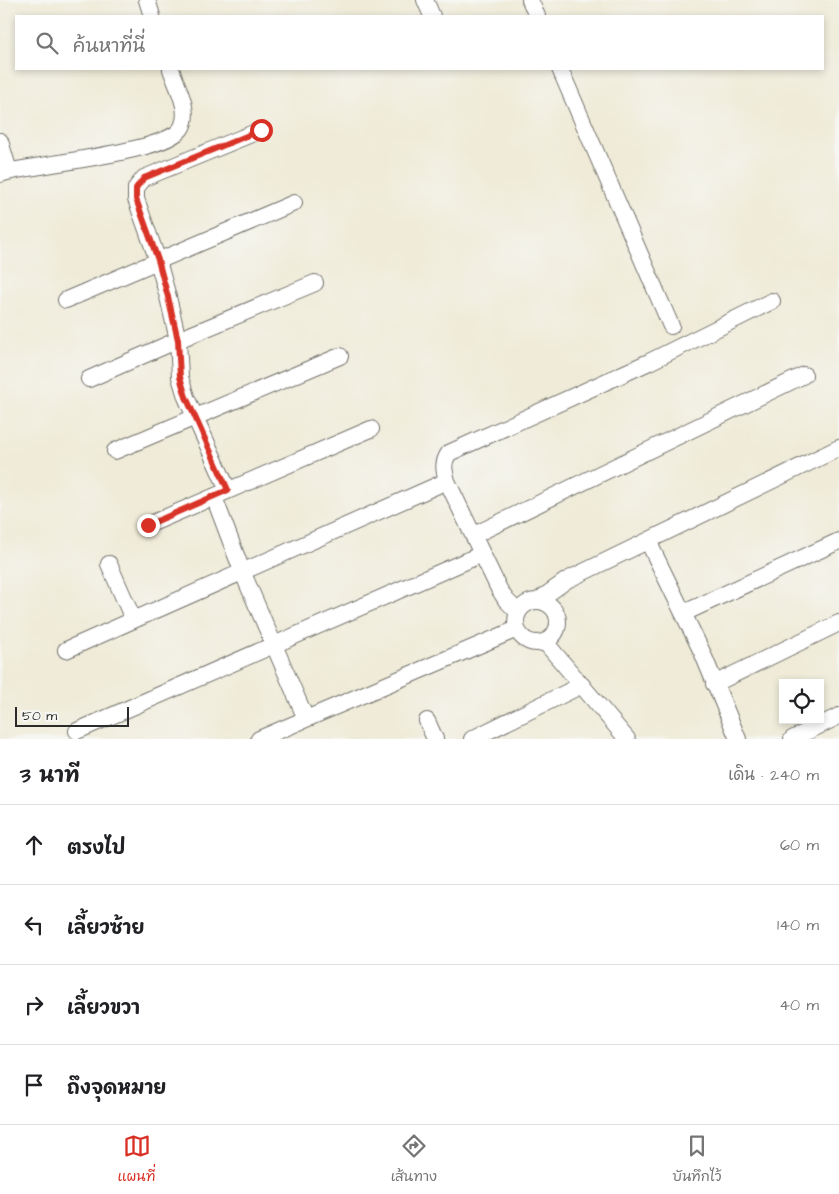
<!DOCTYPE html>
<html lang="th">
<head>
<meta charset="utf-8">
<style>
  :root { --surface:#fff; --page:#f2f2f2; --text:#202124; --muted:#757577; --line:#e0e0e0; --accent:#d93025 }
  body { margin:0; font-family:"Architects Daughter","Playpen Sans Thai",sans-serif; background:var(--page); color:var(--text) }
  .controls { position:absolute; right:15px; bottom:15px; display:grid; overflow:hidden; border-radius:0px; box-shadow:0 2px 8px #0003 }
  .controls button { width:45px; height:45px; display:grid; place-items:center; padding:0; border:0; border-bottom:1px solid var(--line); background:var(--surface); color:var(--text); font:25px sans-serif }
  .scale { position:absolute; left:15px; bottom:12px; width:114px; box-sizing:border-box; padding-left:5px; border:2px solid #2b2b2b; border-top:0; font-size:14px; line-height:18px; white-space:nowrap; color:#2b2b2b; -webkit-text-stroke:4px #f6f6f2; paint-order:stroke }
  .stop { position:absolute; width:15px; height:15px; margin:-11px; border:4px solid #d93025; border-radius:50%; background:#fff }
  .stop.end { background:#d93025; border-color:#fff; box-shadow:0 1px 5px #0008 }
  .list { margin:0; padding:0; list-style:none }
  h2 { display:flex; justify-content:space-between; align-items:center; height:65px; margin:0; padding:0 20px; font-size:21px }
  h2 small { font-size:16px; font-weight:400; color:var(--muted) }
  .list li { display:grid; grid-template-columns:32px 1fr auto; gap:15px; align-items:center; box-sizing:border-box; height:80px; padding:0 20px; border-top:1px solid var(--line) }
  .list b { display:block; font-size:19px; white-space:nowrap }
  .list em { font-size:16px; font-style:normal; color:var(--muted) }
  .icon { flex:none; width:28px; height:28px; fill:none; stroke:currentColor; stroke-width:2; stroke-linecap:round; stroke-linejoin:round }
  .map { position:relative; flex:none; width:839px; height:739px; overflow:hidden }
  .search { position:absolute; background:var(--surface); box-shadow:0 2px 8px #0003; left:15px; right:15px; top:15px; height:55px; display:flex; align-items:center; gap:12px; box-sizing:border-box; padding:0 18px; border-radius:0px; color:var(--muted); font-size:19px }
  .sheet { height:385px; background:var(--surface) }
  nav { display:flex; justify-content:space-around; align-items:center; box-sizing:border-box; height:70px; border-top:1px solid var(--line); background:var(--surface); font-size:14px; color:var(--muted) }
  nav a { display:grid; justify-items:center; gap:2px }
  nav .on { color:var(--accent) }
  .map>svg:first-child { display:block }
  .lines { fill:none; stroke-linecap:round; stroke-linejoin:round }
  .minor-casing { stroke:#706e68; stroke-width:18 }
  .minor { stroke:#fff; stroke-width:16 }
  .route { stroke:#d93025; stroke-width:6 }
</style>
</head>
<body>
<div class="map">
<svg width="839" height="739" viewBox="0 0 839 739">
  <rect width="100%" height="100%" fill="#f6f6f2"/>
  <filter id="ink" filterUnits="userSpaceOnUse"><feTurbulence type="fractalNoise" baseFrequency=".02" numOctaves="2"/><feDisplacementMap in="SourceGraphic" scale="10" xChannelSelector="R" yChannelSelector="G"/><feConvolveMatrix kernelMatrix="1 2 1 2 8 2 1 2 1" color-interpolation-filters="sRGB"/></filter>
  <filter id="wash" filterUnits="userSpaceOnUse"><feTurbulence type="fractalNoise" baseFrequency=".0096" numOctaves="4" result="noise"/><feDisplacementMap in="SourceGraphic" scale="20" xChannelSelector="R" yChannelSelector="G"/><feGaussianBlur stdDeviation="1.12" result="paint"/><feColorMatrix in="noise" values="0 0 0 0 0 0 0 0 0 0 0 0 0 0 0 0 0 1.4 0 .05"/><feComposite in="paint" operator="in"/></filter>
  <g filter="url(#wash)">
    <rect width="100%" height="100%" fill="#efebd8"/>
  </g>
  <g filter="url(#ink)">
    <g class="lines">
      <defs>
        <path id="minor" d="M147 0 152 16
          M425 0 432 16
          M530 0 537 16
          M560 69 671 326
          M0 141 9 171
          M0 174C32 164 170 153 182 127 191 110 176 85 171 69
          M66 300 294 203
          M89 379 178 340 315 283
          M115 451 340 356
          M228 490 186 397 180 377 178 340 168 297 158 261 136 199V188L144 178 261 130
          M214 497 242 571 306 719
          M148 525 371 429
          M474 535 804 375
          M648 541 702 652 738 739
          M109 564 133 619
          M539 600 567 580 839 448
          M516 622a21 21 0 1 1 42 0a21 21 0 1 1-42 0Z
          M518 612 506 600 499 589 447 481C444 470 442 463 449 453L649 362 772 301
          M684 613 839 541
          M545 642 627 739
          M66 650 447 481
          M714 684 839 623
          M427 721 435 739
          M77 731 482 554
          M259 739 517 629
          M472 739 582 685
          M792 739 839 716"/>
      </defs>
      <!-- minor casing -->
      <use href="#minor" class="minor-casing"/>
      <!-- minor -->
      <use href="#minor" class="minor"/>
    </g>
  </g>
  <g class="lines" filter="url(#ink)">
    <!-- route -->
    <path class="route" d="M148 525 228 490 186 397 180 377 178 340 168 297 158 260 136 199V188L144 178 261 130"/>
  </g>
</svg>
<div class="controls">
<button><svg class="icon" aria-label="locate" viewBox="0 0 24 24"><circle cx="12" cy="12" r="6"/><path d="M12 2v4M12 18v4M2 12h4M18 12h4"/></svg></button>
</div>
<div class="scale">50 m</div>
<div class="stop" style="left:261px;top:130px"></div>
<div class="stop end" style="left:148px;top:525px"></div>
<div class="search"><svg class="icon" aria-label="search" viewBox="0 0 24 24"><circle cx="10" cy="10" r="6"/><path d="M15 15l6 6"/></svg>ค้นหาที่นี่</div>
</div>
<section class="sheet">
<h2>3 นาที<small>เดิน · 240 m</small></h2>
<ul class="list">
<li><svg class="icon" aria-label="ahead" viewBox="0 0 24 24"><path d="M12 20V5M6 11l6-6 6 6"/></svg><div><b>ตรงไป</b></div><em>60 m</em></li>
<li><svg class="icon" aria-label="left" viewBox="0 0 24 24"><path d="M17 20v-9H6M10 6l-5 5 5 5"/></svg><div><b>เลี้ยวซ้าย</b></div><em>140 m</em></li>
<li><svg class="icon" aria-label="right" viewBox="0 0 24 24"><path d="M7 20v-9h11M14 6l5 5-5 5"/></svg><div><b>เลี้ยวขวา</b></div><em>40 m</em></li>
<li><svg class="icon" aria-label="arrive" viewBox="0 0 24 24"><path d="M6 21V4h12l-3 4 3 4H6"/></svg><div><b>ถึงจุดหมาย</b></div></li>
</ul>
</section>
<nav>
<a class="on"><svg class="icon" aria-label="map" viewBox="0 0 24 24"><path d="M3 6l6-2 6 2 6-2v14l-6 2-6-2-6 2zM9 4v14M15 6v14"/></svg>แผนที่</a>
<a><svg class="icon" aria-label="directions" viewBox="0 0 24 24"><path d="M12 3l9 9-9 9-9-9zM9 14v-3h6M13 9l2 2-2 2"/></svg>เส้นทาง</a>
<a><svg class="icon" aria-label="saved" viewBox="0 0 24 24"><path d="M7 4h10v16l-5-4-5 4z"/></svg>บันทึกไว้</a>
</nav>
</body>
</html>
